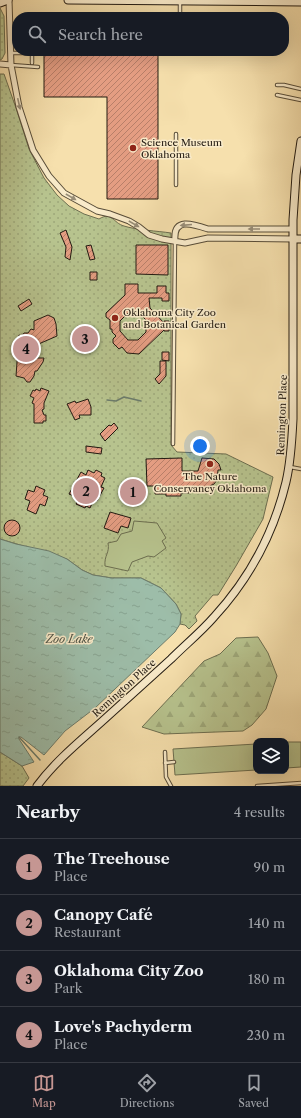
<!DOCTYPE html>
<html lang="en">
<head>
<meta charset="utf-8">
<style>
  :root { --surface:#171b24; --page:#242831; --text:#f1f3f6; --muted:#9ea1a6; --line:#363941; --accent:#c59692 }
  body { margin:0; font-family:"Libre Caslon Text",serif; background:var(--page); color:var(--text) }
  .controls { position:absolute; right:12px; bottom:12px; display:grid; overflow:hidden; border-radius:8px; box-shadow:0 4px 16px #0002 }
  .controls button { width:36px; height:36px; display:grid; place-items:center; padding:0; border:0; border-bottom:1px solid var(--line); background:var(--surface); color:var(--text); font:20px sans-serif }
  .you { position:absolute; left:200px; top:446px; width:14px; height:14px; margin:-10px; border:3px solid #fff; border-radius:50%; background:#1a73e8; box-shadow:0 0 0 6px #1a73e833 }
  .badge { display:grid; place-items:center; width:26px; height:26px; border-radius:50%; background:var(--accent); color:#111; font-size:13px; font-weight:700 }
  .pin { position:absolute; translate:-50% -50%; border:2px solid #fff; box-shadow:0 1px 4px #0006 }
  .list { margin:0; padding:0; list-style:none }
  h2 { display:flex; justify-content:space-between; align-items:center; height:52px; margin:0; padding:0 16px; font-size:17px }
  h2 small { font-size:13px; font-weight:400; color:var(--muted) }
  .list li { display:grid; grid-template-columns:26px 1fr auto; gap:12px; align-items:center; box-sizing:border-box; height:56px; padding:0 16px; border-top:1px solid var(--line) }
  .list b { display:block; font-size:15px; white-space:nowrap }
  .list p { margin:0; font-size:13px; white-space:nowrap; color:var(--muted) }
  .list em { font-size:13px; font-style:normal; color:var(--muted) }
  .icon { flex:none; width:22px; height:22px; fill:none; stroke:currentColor; stroke-width:2; stroke-linecap:round; stroke-linejoin:round }
  .map { position:relative; flex:none; width:301px; height:786px; overflow:hidden }
  .search { position:absolute; background:var(--surface); box-shadow:0 4px 16px #0002; left:12px; right:12px; top:12px; height:44px; display:flex; align-items:center; gap:10px; box-sizing:border-box; padding:0 14px; border-radius:16px; color:var(--muted); font-size:15px }
  .sheet { height:276px; background:var(--surface) }
  nav { display:flex; justify-content:space-around; align-items:center; box-sizing:border-box; height:56px; border-top:1px solid var(--line); background:var(--surface); font-size:11px; color:var(--muted) }
  nav a { display:grid; justify-items:center; gap:2px }
  nav .on { color:var(--accent) }
  .map>svg:first-child { display:block }
  .forest { fill:url(#forest-firs); stroke:#6c6e50 }
  .park { fill:url(#park-dots); stroke:#6c6e50 }
  .garden { fill:#b7c38e; stroke:#6c6e50 }
  .water { fill:url(#water-ripples); stroke:#6c7c6c }
  .lines { fill:none; stroke-linecap:round; stroke-linejoin:round }
  .stream { stroke:#6c7c6c; stroke-width:1.5 }
  .building { fill:url(#building-hatch); stroke:#221a11; fill-rule:evenodd }
  .lane-casing { stroke:#574c38; stroke-width:4.5 }
  .street-casing { stroke:#574c38; stroke-width:7 }
  .secondary-casing { stroke:#221a11; stroke-width:9 }
  .lane { stroke:#f9ebca; stroke-width:2.5 }
  .street { stroke:#f9ebca; stroke-width:5 }
  .secondary { stroke:#f9ebca; stroke-width:7 }
  .oneway { fill:#988d77 }
  .poi-dot { fill:#8f2418; stroke:#f9ebca; stroke-width:1.5 }
  .labels { text-anchor:middle; dominant-baseline:central; stroke-width:3; stroke-linejoin:round; paint-order:stroke }
  .poi-label { font-size:10px; fill:#221a11; stroke:#f9ebca; text-anchor:start }
  .street-label { font-size:10px; fill:#221a11; stroke:#f9ebca }
  .water-label { font-size:11px; font-style:italic; fill:#4d5346; stroke:#f9ebca }
</style>
</head>
<body>
<div class="map">
<svg width="301" height="786" viewBox="0 0 301 786">
  <defs>
    <pattern id="forest-firs" width="22" height="20" patternUnits="userSpaceOnUse"><rect width="22" height="20" fill="#b7c38e"/><path d="M5 1l3.5 6h-7zM16 11l3.5 6h-7z" fill="#9da779"/></pattern>
    <pattern id="park-dots" width="8" height="8" patternUnits="userSpaceOnUse"><rect width="8" height="8" fill="#b7c38e"/><path d="M2 2h.1M6 6h.1" fill="none" stroke="#9da779" stroke-width="1.8" stroke-linecap="round"/></pattern>
    <pattern id="water-ripples" width="26" height="14" patternUnits="userSpaceOnUse"><rect width="26" height="14" fill="#9dbda9"/><path d="M2 4q2-2 4 0t4 0M15 11q2-2 4 0t4 0" fill="none" stroke="#87a290"/></pattern>
    <pattern id="building-hatch" width="6" height="6" patternUnits="userSpaceOnUse"><rect width="6" height="6" fill="#e49d82"/><path d="M-1 1l2-2M0 6l6-6M5 7l2-2" fill="none" stroke="#b87f69"/></pattern>
  </defs>
  <rect width="100%" height="100%" fill="#f6e0ad"/>
  <filter id="stains"><feTurbulence type="fractalNoise" baseFrequency=".005" numOctaves="4"/><feColorMatrix values="0 0 0 0 .2 0 0 0 0 .09 0 0 0 0 .02 0 0 0 .5 -.17"/></filter>
  <radialGradient id="worn" r=".72"><stop offset=".6" stop-color="#630" stop-opacity="0"/><stop offset="1" stop-color="#630" stop-opacity=".3"/></radialGradient>
  <!-- forest -->
  <path class="forest" d="M258 637 268 653 277 676 266 709 252 725 243 731 164 734 142 727 204 661 220 654 236 638Z"/>
  <!-- park -->
  <path class="park" d="M0 8 4 16 5 53 2 59 0 60Z
    M0 74H4L16 108 29 149 44 178 57 195 69 206 84 214 99 219C112 211 113 223 124 226 136 230 158 231 171 233V445L177 452 226 454 273 477 263 519 236 566 218 595H213L195 616 197 621 189 629 185 625 180 624 181 614 176 604 161 588 141 578H112L93 575 82 570 67 559 0 539Z
    M0 752 22 766 29 778 23 786H0Z"/>
  <!-- garden -->
  <path class="garden" d="M134 521 157 523 166 538 162 541 166 548 154 557 148 556 132 562 128 571 105 566C104 555 110 553 108 543L117 541 121 534 132 531Z
    M301 742V767L286 768V742Z
    M256 744V770L175 775 173 749Z"/>
  <!-- water -->
  <path class="water" d="M0 539 16 544 49 551 67 559 82 570 93 575 112 578H141L161 588 176 604 181 614 180 624 175 632 95 708 65 731 44 755 21 737H19V739L34 762 22 766 0 752Z"/>
  <g class="lines">
    <!-- stream -->
    <path class="stream" d="M107 400 116 401 124 397 141 401
      M19 737 40 760"/>
  </g>
  <!-- building -->
  <path class="building" d="M44 51H158V199H107V97H44Z
    M66 230 72 247 70 260 65 257 66 247 60 233Z
    M91 245 95 259 90 260 86 246Z
    M136 245H168V275L136 274Z
    M90 272H97V280H90Z
    M125 284H138V293H157V286H166V293H169V301H162V298H149L150 308 164 323V321H169V331H164V330L139 354 127 353 122 347 119 349 113 343V339L116 336 112 332V329H110V320L106 317V313L125 295ZM128 313H139L146 320V332L138 340H128L120 331V321Z
    M29 299 32 304 21 311 18 306Z
    M48 315 54 318 56 324 57 336 34 346 35 354 31 358H44L43 362 37 371H35L34 376 30 382H27L24 378 16 376 19 335 22 336 24 333H28L31 329 34 330V321Z
    M162 352H169V361L162 360Z
    M160 361H166V376L159 384 155 379 160 374Z
    M41 388 49 391 44 403V409L42 410 44 415H46V421H43V423H34V404L32 403 34 398 30 396 33 390 35 391 36 389 40 391Z
    M88 399 91 407V415H79L80 418 75 420 67 404 75 401 76 403Z
    M114 423 118 428 105 441 100 434 109 425 111 426Z
    M86 446 102 448 101 454 86 452Z
    M182 458V471H198L202 458 214 459 219 464 221 470H218L217 480 214 484 206 488H189V493H181V496H166V494H155V486H147L146 459Z
    M88 470 94 473 96 470 102 473 101 476 105 478 101 487 104 488 97 501 94 499 90 508 86 506 85 508 76 504 78 501 75 499 76 497 69 494 81 472 86 475Z
    M136 485 138 498 130 500 128 486Z
    M36 486 45 490 43 495 48 497 45 506 40 504 36 514 27 510 30 501 25 499 28 490 34 492Z
    M110 512 131 518 128 528 121 526 118 533 104 528Z
    M4 528a8 8 0 1 1 16 0a8 8 0 1 1-16 0Z"/>
  <g class="lines">
    <defs>
      <path id="lane" d="M47 17H142
        M180 17V2
        M32 51V63
        M11 53H32
        M11 65 38 67
        M277 85H284L301 89
        M277 95 301 100
        M176 134V185
        M173 444 175 241
        M290 467 301 469
        M165 752 166 777 171 786
        M165 763 174 762
        M257 786 301 783"/>
      <path id="street" d="M9 0 11 65 19 107 33 150 49 176 64 193 97 211 110 214 129 221 139 227 149 235 162 239 185 243 208 238 293 239
        M0 64 11 65
        M175 240C173 217 193 224 208 229H293"/>
      <path id="secondary" d="M68 0 301 2
        M0 3 8 0
        M293 239H301
        M37 786C57 759 84 738 108 716 129 697 150 678 171 659 185 645 201 632 214 617 249 579 274 532 286 482 291 461 292 440 293 419V220L296 175 301 141"/>
    </defs>
    <!-- lane casing -->
    <use href="#lane" class="lane-casing"/>
    <!-- street casing -->
    <use href="#street" class="street-casing"/>
    <!-- secondary casing -->
    <use href="#secondary" class="secondary-casing"/>
    <!-- lane -->
    <use href="#lane" class="lane"/>
    <!-- street -->
    <use href="#street" class="street"/>
    <!-- secondary -->
    <use href="#secondary" class="secondary"/>
  </g>
  <!-- one-way arrows -->
  <defs><path id="oneway-solid" d="M-6-.8H1V-3.2L6.5 0L1 3.2V.8H-6Z"/></defs>
  <g class="oneway">
    <use href="#oneway-solid" transform="translate(19 104) rotate(77)"/>
    <use href="#oneway-solid" transform="translate(71 197) rotate(30)"/>
    <use href="#oneway-solid" transform="translate(134 224) rotate(30)"/>
    <use href="#oneway-solid" transform="translate(186 225) rotate(175)"/>
    <use href="#oneway-solid" transform="translate(254 229) rotate(-180)"/>
  </g>
  <!-- markers -->
  <g class="poi-dot">
    <circle cx="133" cy="148" r="4"/>
    <circle cx="115" cy="318" r="4"/>
    <circle cx="210" cy="464" r="4"/>
  </g>
  <g class="labels">
    <!-- poi labels -->
    <g class="poi-label">
      <text x="141" y="142">Science Museum<tspan x="141" dy="12">Oklahoma</tspan></text>
      <text x="123" y="312">Oklahoma City Zoo<tspan x="123" dy="12">and Botanical Garden</tspan></text>
      <text x="210" y="476" text-anchor="middle">The Nature<tspan x="210" dy="12">Conservancy Oklahoma</tspan></text>
    </g>
    <!-- street labels -->
    <g class="street-label">
      <text transform="translate(282 415) rotate(-88)">Remington Place</text>
      <text transform="translate(124 688) rotate(-42)">Remington Place</text>
    </g>
    <!-- water labels -->
    <g class="water-label">
      <text x="69" y="639">Zoo Lake</text>
    </g>
  </g>
  <rect width="100%" height="100%" filter="url(#stains)"/>
  <rect width="100%" height="100%" fill="url(#worn)"/>
</svg>
<div class="controls">
<button><svg class="icon" aria-label="layers" viewBox="0 0 24 24"><path d="M12 4l9 5-9 5-9-5zM3 14l9 5 9-5"/></svg></button>
</div>
<div class="you"></div>
<div class="pin badge" style="left:133px;top:492px">1</div>
<div class="pin badge" style="left:86px;top:491px">2</div>
<div class="pin badge" style="left:85px;top:339px">3</div>
<div class="pin badge" style="left:26px;top:349px">4</div>
<div class="search"><svg class="icon" aria-label="search" viewBox="0 0 24 24"><circle cx="10" cy="10" r="6"/><path d="M15 15l6 6"/></svg>Search here</div>
</div>
<section class="sheet">
<h2>Nearby<small>4 results</small></h2>
<ul class="list">
<li><span class="badge">1</span><div><b>The Treehouse</b><p>Place</p></div><em>90 m</em></li>
<li><span class="badge">2</span><div><b>Canopy Café</b><p>Restaurant</p></div><em>140 m</em></li>
<li><span class="badge">3</span><div><b>Oklahoma City Zoo</b><p>Park</p></div><em>180 m</em></li>
<li><span class="badge">4</span><div><b>Love's Pachyderm</b><p>Place</p></div><em>230 m</em></li>
</ul>
</section>
<nav>
<a class="on"><svg class="icon" aria-label="map" viewBox="0 0 24 24"><path d="M3 6l6-2 6 2 6-2v14l-6 2-6-2-6 2zM9 4v14M15 6v14"/></svg>Map</a>
<a><svg class="icon" aria-label="directions" viewBox="0 0 24 24"><path d="M12 3l9 9-9 9-9-9zM9 14v-3h6M13 9l2 2-2 2"/></svg>Directions</a>
<a><svg class="icon" aria-label="saved" viewBox="0 0 24 24"><path d="M7 4h10v16l-5-4-5 4z"/></svg>Saved</a>
</nav>
</body>
</html>
